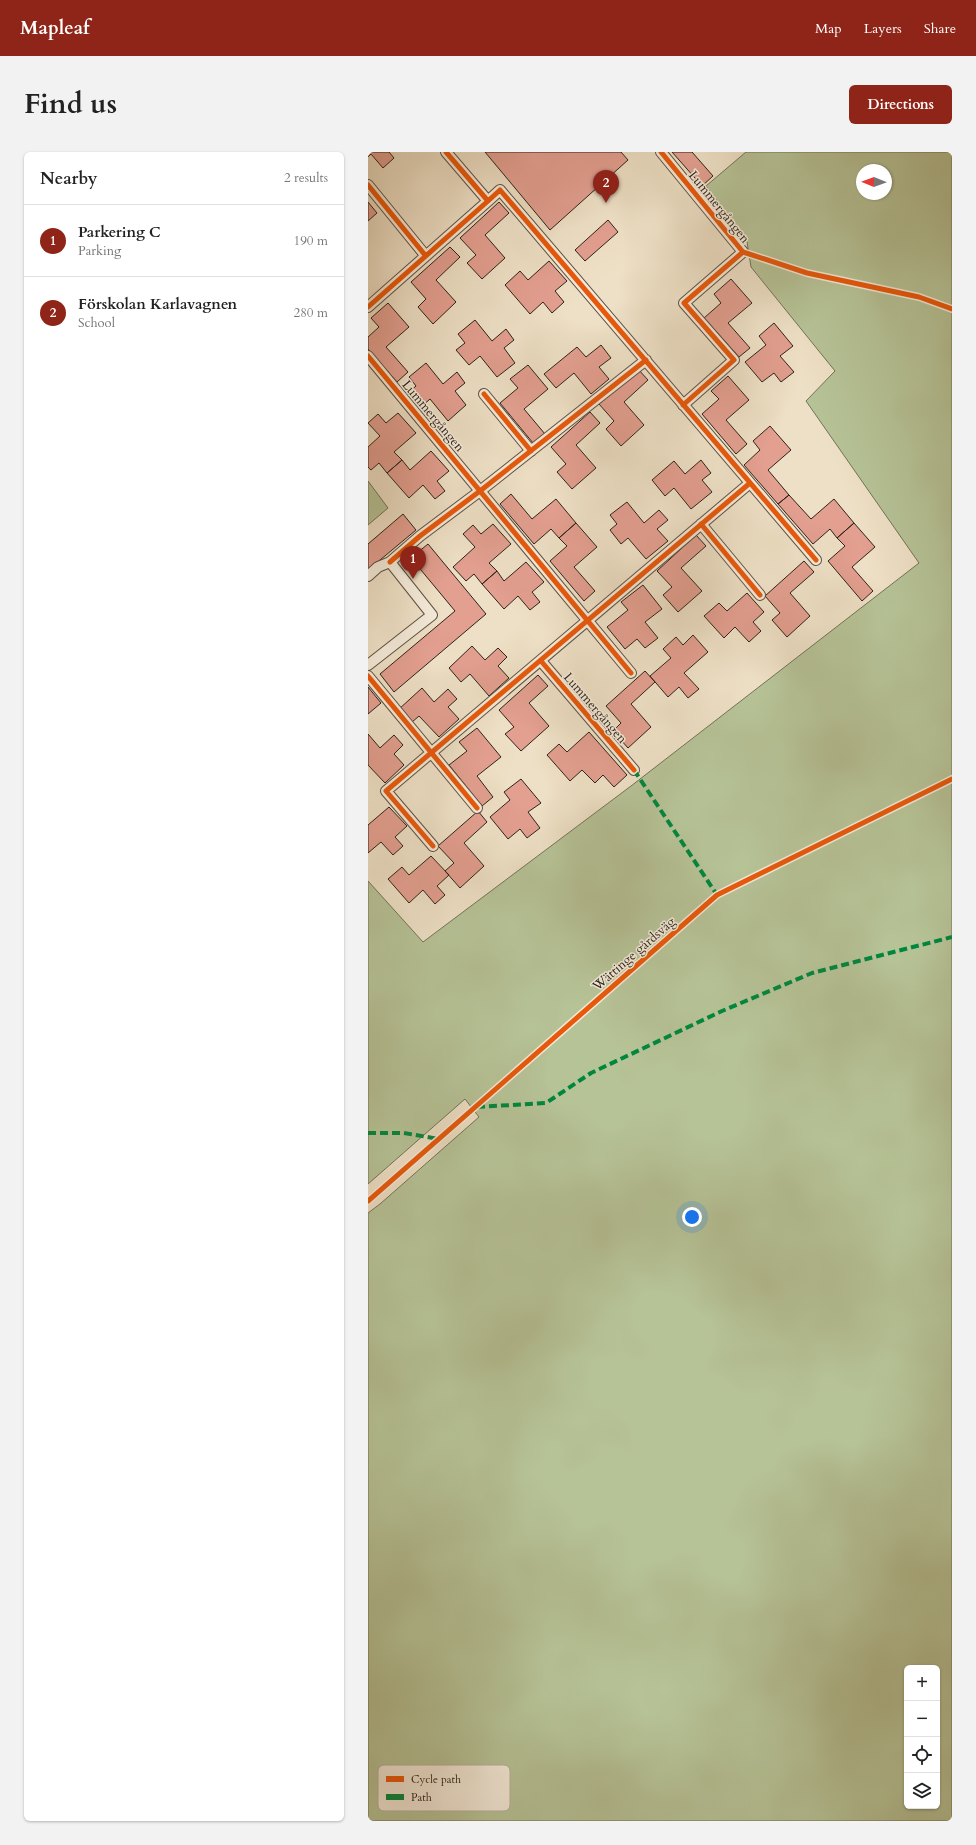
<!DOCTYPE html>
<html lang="en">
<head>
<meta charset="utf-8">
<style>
  :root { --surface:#fff; --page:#f2f2f2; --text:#222; --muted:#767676; --line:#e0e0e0; --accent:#8f2418 }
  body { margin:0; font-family:Cardo,serif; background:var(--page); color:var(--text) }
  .controls { position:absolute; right:12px; bottom:12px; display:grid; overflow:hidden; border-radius:6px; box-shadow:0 1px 3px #0004 }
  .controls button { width:36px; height:36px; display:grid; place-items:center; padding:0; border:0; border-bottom:1px solid var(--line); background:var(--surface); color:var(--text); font:20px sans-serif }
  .compass { position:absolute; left:488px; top:12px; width:36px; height:36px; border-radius:50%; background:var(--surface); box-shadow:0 1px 3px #0004; rotate:271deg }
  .you { position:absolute; left:324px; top:1065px; width:14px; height:14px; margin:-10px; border:3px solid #fff; border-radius:50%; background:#1a73e8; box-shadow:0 0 0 6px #1a73e833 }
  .badge { display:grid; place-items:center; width:26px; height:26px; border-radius:50%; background:var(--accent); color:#fff; font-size:13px; font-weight:700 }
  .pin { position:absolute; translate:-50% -33px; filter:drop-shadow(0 1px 2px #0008) }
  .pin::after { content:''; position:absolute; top:21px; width:14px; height:12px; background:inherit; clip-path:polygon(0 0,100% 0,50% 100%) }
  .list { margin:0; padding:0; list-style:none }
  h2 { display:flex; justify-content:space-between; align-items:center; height:52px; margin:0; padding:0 16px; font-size:17px }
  h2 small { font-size:13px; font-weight:400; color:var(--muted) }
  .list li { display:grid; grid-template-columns:26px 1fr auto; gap:12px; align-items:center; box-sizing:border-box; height:72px; padding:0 16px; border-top:1px solid var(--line) }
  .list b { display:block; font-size:15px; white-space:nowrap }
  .list p { margin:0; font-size:13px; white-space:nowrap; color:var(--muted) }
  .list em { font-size:13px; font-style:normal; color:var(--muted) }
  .icon { flex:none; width:22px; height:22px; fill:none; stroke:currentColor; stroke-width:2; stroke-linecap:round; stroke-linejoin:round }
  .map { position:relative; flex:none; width:584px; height:1669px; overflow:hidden; border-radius:6px }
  header { display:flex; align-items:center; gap:24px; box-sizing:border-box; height:56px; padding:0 20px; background:var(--accent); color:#fff }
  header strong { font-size:19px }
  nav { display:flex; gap:22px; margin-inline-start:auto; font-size:14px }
  .intro { display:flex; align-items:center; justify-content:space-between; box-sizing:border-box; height:96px; padding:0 24px }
  h1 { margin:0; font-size:28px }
  .button { padding:10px 18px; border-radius:6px; background:var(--accent); color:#fff; font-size:14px; font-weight:700 }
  main { display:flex; gap:24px; padding:0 24px }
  aside { flex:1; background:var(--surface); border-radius:6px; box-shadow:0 1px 3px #0004 }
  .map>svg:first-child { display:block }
  .green { fill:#b6c397; stroke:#727358; fill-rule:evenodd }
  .building { fill:#e39f90; stroke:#2d231a }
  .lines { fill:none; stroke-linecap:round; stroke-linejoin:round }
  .lane-casing { stroke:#5d5245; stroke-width:12 }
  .lane { stroke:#f4ebda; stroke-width:10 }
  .quiet { stroke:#00873e; stroke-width:4; stroke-dasharray:8 4; stroke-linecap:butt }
  .cycleway-casing { stroke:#f4ebda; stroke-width:8 }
  .cycleway { stroke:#e8590c; stroke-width:5 }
  .labels { text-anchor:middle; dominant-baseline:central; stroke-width:3; stroke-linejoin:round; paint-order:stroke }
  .street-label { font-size:13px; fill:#2d231a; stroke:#f4ebda }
  .key { fill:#f4ebda; stroke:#b8afa0; stroke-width:1 }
  .key-label { font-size:11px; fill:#2d231a }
</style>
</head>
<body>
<header>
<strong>Mapleaf</strong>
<nav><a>Map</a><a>Layers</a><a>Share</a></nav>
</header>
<div class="intro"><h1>Find us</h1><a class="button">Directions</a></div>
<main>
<aside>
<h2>Nearby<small>2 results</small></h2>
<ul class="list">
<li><span class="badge">1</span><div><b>Parkering C</b><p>Parking</p></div><em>190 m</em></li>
<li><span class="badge">2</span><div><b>Förskolan Karlavagnen</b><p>School</p></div><em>280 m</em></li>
</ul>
</aside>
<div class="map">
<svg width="584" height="1669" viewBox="0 0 584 1669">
  <rect width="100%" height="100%" fill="#eee0c6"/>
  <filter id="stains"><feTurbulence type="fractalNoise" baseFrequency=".005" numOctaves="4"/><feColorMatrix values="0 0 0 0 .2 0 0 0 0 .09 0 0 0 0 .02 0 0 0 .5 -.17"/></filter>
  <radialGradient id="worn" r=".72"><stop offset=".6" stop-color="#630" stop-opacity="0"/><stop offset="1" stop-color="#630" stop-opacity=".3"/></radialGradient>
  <!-- green -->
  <path class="green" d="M378 0H584V1669H0V1061L12 1052 111 965 97 947 0 1032V729L55 790 263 634 551 411 438 249 467 219 383 115 379 90 338 34ZM494 18H518V42H494ZM539 1516H569V1654H539Z
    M0 329 20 356 0 373Z"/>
  <!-- building -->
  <path class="building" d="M0 0H21L26 6 15 16 3 2 0 5Z
    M117 0H253L260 8 182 78Z
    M304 0H324L345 24 334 34Z
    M0 50 9 61 0 69Z
    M131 50 141 61 117 83 137 106 114 127 99 111 108 103 92 86Z
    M240 68 250 80 217 109 207 98Z
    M82 95 92 105 68 128 88 150 65 172 50 155 58 147 43 130Z
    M181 109 199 129 187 139 196 150 184 161 175 150 162 162 137 133 152 119 160 128Z
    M363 127 384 151 360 171 382 196 371 205 336 166 353 151 346 142Z
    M20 151 41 175 18 195 40 220 29 230 0 197V185L11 175 3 166Z
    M107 168 124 189 138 177 146 188 136 196 147 211 129 225 112 204 101 213 88 198 97 191 90 182Z
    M406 171 425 194 412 204 426 220 413 230 406 221 394 230 377 210 398 193 391 184Z
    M233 193 243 206 231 215 241 227 223 242 206 221 188 236 176 222 209 195 218 205Z
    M58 211 75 232 89 220 97 231 87 239 98 253 80 269 62 247 52 256 40 241 48 234 41 225Z
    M160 213 180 237 156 257 177 282 165 291 132 251 150 236 142 227Z
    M270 217 280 228 256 250 276 273 253 294 238 277 246 269 231 252Z
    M360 224 381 248 358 268 379 292 368 302 334 262 351 247 343 239Z
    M222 260 232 271 208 293 228 316 204 337 189 320 198 312 183 295Z
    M30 261 48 281 26 300 34 308 19 321 11 311 3 318 0 315V295L12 284 0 271 10 262 18 271Z
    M402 274 423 298 400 318 421 343 410 352 376 313 392 298 385 289Z
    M63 299 81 319 69 329 77 339 67 347 55 333 41 346 19 321 34 308 42 318Z
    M333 308 343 321 334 328 344 340 323 357 306 336 297 344 284 328 306 309 317 322Z
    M143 342 164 367 188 347 208 371 191 386 183 377 166 392 132 352Z
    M421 343 443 367 466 347 486 371 469 386 462 377 445 392 410 352Z
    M259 350 276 371 291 358 300 368 289 377 300 389 278 407 260 386 253 392 242 378 249 372 242 363Z
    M35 362 48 378 0 418V392Z
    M208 371 229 395 206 415 227 439 216 449 182 409 199 394 191 386Z
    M486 371 507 395 484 415 505 439 494 449 460 409 477 394 469 386Z
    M125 372 143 392 121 411 129 419 114 432 106 422 98 429 85 415 107 395 95 382 105 373 113 382Z
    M328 383 338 394 313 416 334 439 310 460 295 443 304 435 289 419Z
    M60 392 118 462 26 540 12 522 87 459 43 406Z
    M436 409 446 420 422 441 442 464 419 485 404 468 412 461 397 444Z
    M158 410 176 430 164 440 172 450 162 458 150 444 136 457 114 432 129 419 136 429Z
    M275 433 294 457 277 470 290 486 277 496 269 487 257 497 239 475 260 458 253 450Z
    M379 441 396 460 385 470 393 479 381 490 367 475 356 486 336 464 351 451 359 459Z
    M325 483 340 500 316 521 331 537 320 546 311 535 300 545 282 524 303 506 295 497 308 485 315 493Z
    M104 494 117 508 130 496 139 505 130 514 141 526 121 544 102 522 93 530 81 516Z
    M277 519 287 530 263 552 283 575 260 596 245 579 253 571 238 554Z
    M170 523 180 534 161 551 181 574 153 599 137 582 146 575 131 558Z
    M0 535 13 551 0 562Z
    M54 536 66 550 80 537 89 547 80 555 91 567 71 585 51 564 43 571 30 558Z
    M109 576 133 605 109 624 125 645 114 654 81 613 99 599 91 590Z
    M221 580 259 623 246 635 235 623 227 631 214 618 202 629 179 603 191 592 199 600Z
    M0 582 12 596 26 583 35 593 26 602 36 613 17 631 0 613Z
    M153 627 173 651 160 660 172 676 159 686 152 677 140 687 122 665 142 648 136 640Z
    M21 655 39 674 27 685 35 694 25 703 13 690 0 701V673Z
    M110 659 119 670 96 691 116 714 92 736 77 719 86 711 70 694Z
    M63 704 81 723 69 734 77 743 67 752 55 738 41 751 20 727 34 715 41 723Z"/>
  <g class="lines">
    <defs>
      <path id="lane" d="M293 0 375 100 316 151 366 208 315 253
        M0 33 57 103
        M120 49 132 38 448 408
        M0 155 120 49 78 0
        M0 204 263 521
        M116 242 163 299
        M333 372 392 443
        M22 410 52 384 112 339 278 208
        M0 424 10 415 22 410 64 463 0 513
        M173 509 266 618
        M0 524 109 656
        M65 694 18 639 382 331"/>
    </defs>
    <!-- lane casing -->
    <use href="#lane" class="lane-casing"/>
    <!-- lane -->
    <use href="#lane" class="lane"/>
    <!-- quiet -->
    <path class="quiet" d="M266 618 349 743
      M109 955 178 951 223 921 354 859 444 821 584 785
      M0 981H36L71 987"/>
    <defs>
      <path id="cycleway" d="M293 0 375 100 439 121 551 145 584 157
        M0 33 57 103
        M120 49 132 38 448 408
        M0 155 120 49 78 0
        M0 204 263 521
        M116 242 163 299
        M315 253 366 208 316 151 375 100
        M333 372 392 443
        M22 410 52 384 112 339 278 208
        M173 509 266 618
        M0 524 109 656
        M65 694 18 639 382 331
        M0 1049 349 743 584 627"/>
    </defs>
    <!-- cycleway casing -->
    <use href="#cycleway" class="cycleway-casing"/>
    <!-- cycleway -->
    <use href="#cycleway" class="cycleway"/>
  </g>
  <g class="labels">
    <!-- street labels -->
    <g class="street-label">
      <text transform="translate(351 55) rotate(51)">Lummergången</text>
      <text transform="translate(65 264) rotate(50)">Lummergången</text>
      <text transform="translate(227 556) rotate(49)">Lummergången</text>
      <text transform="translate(266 802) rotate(-41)">Wättinge gårdsväg</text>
    </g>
  </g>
  <!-- legend -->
  <rect x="10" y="1613" width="132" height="46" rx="6" class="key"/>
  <rect x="18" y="1624" width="18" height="6" fill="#e8590c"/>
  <rect x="18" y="1642" width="18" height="6" fill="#00873e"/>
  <g class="key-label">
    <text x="43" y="1631">Cycle path</text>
    <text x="43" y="1649">Path</text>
  </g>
  <rect width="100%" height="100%" filter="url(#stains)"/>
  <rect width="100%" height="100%" fill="url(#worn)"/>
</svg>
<div class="controls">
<button>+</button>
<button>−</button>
<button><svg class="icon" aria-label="locate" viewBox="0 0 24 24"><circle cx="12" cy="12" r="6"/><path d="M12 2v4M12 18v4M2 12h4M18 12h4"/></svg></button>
<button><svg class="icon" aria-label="layers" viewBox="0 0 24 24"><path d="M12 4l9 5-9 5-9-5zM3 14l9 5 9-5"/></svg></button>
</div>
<svg class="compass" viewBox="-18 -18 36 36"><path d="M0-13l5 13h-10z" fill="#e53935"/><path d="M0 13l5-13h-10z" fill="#767676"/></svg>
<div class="you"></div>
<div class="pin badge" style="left:45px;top:427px">1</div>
<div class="pin badge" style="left:238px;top:51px">2</div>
</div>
</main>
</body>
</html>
